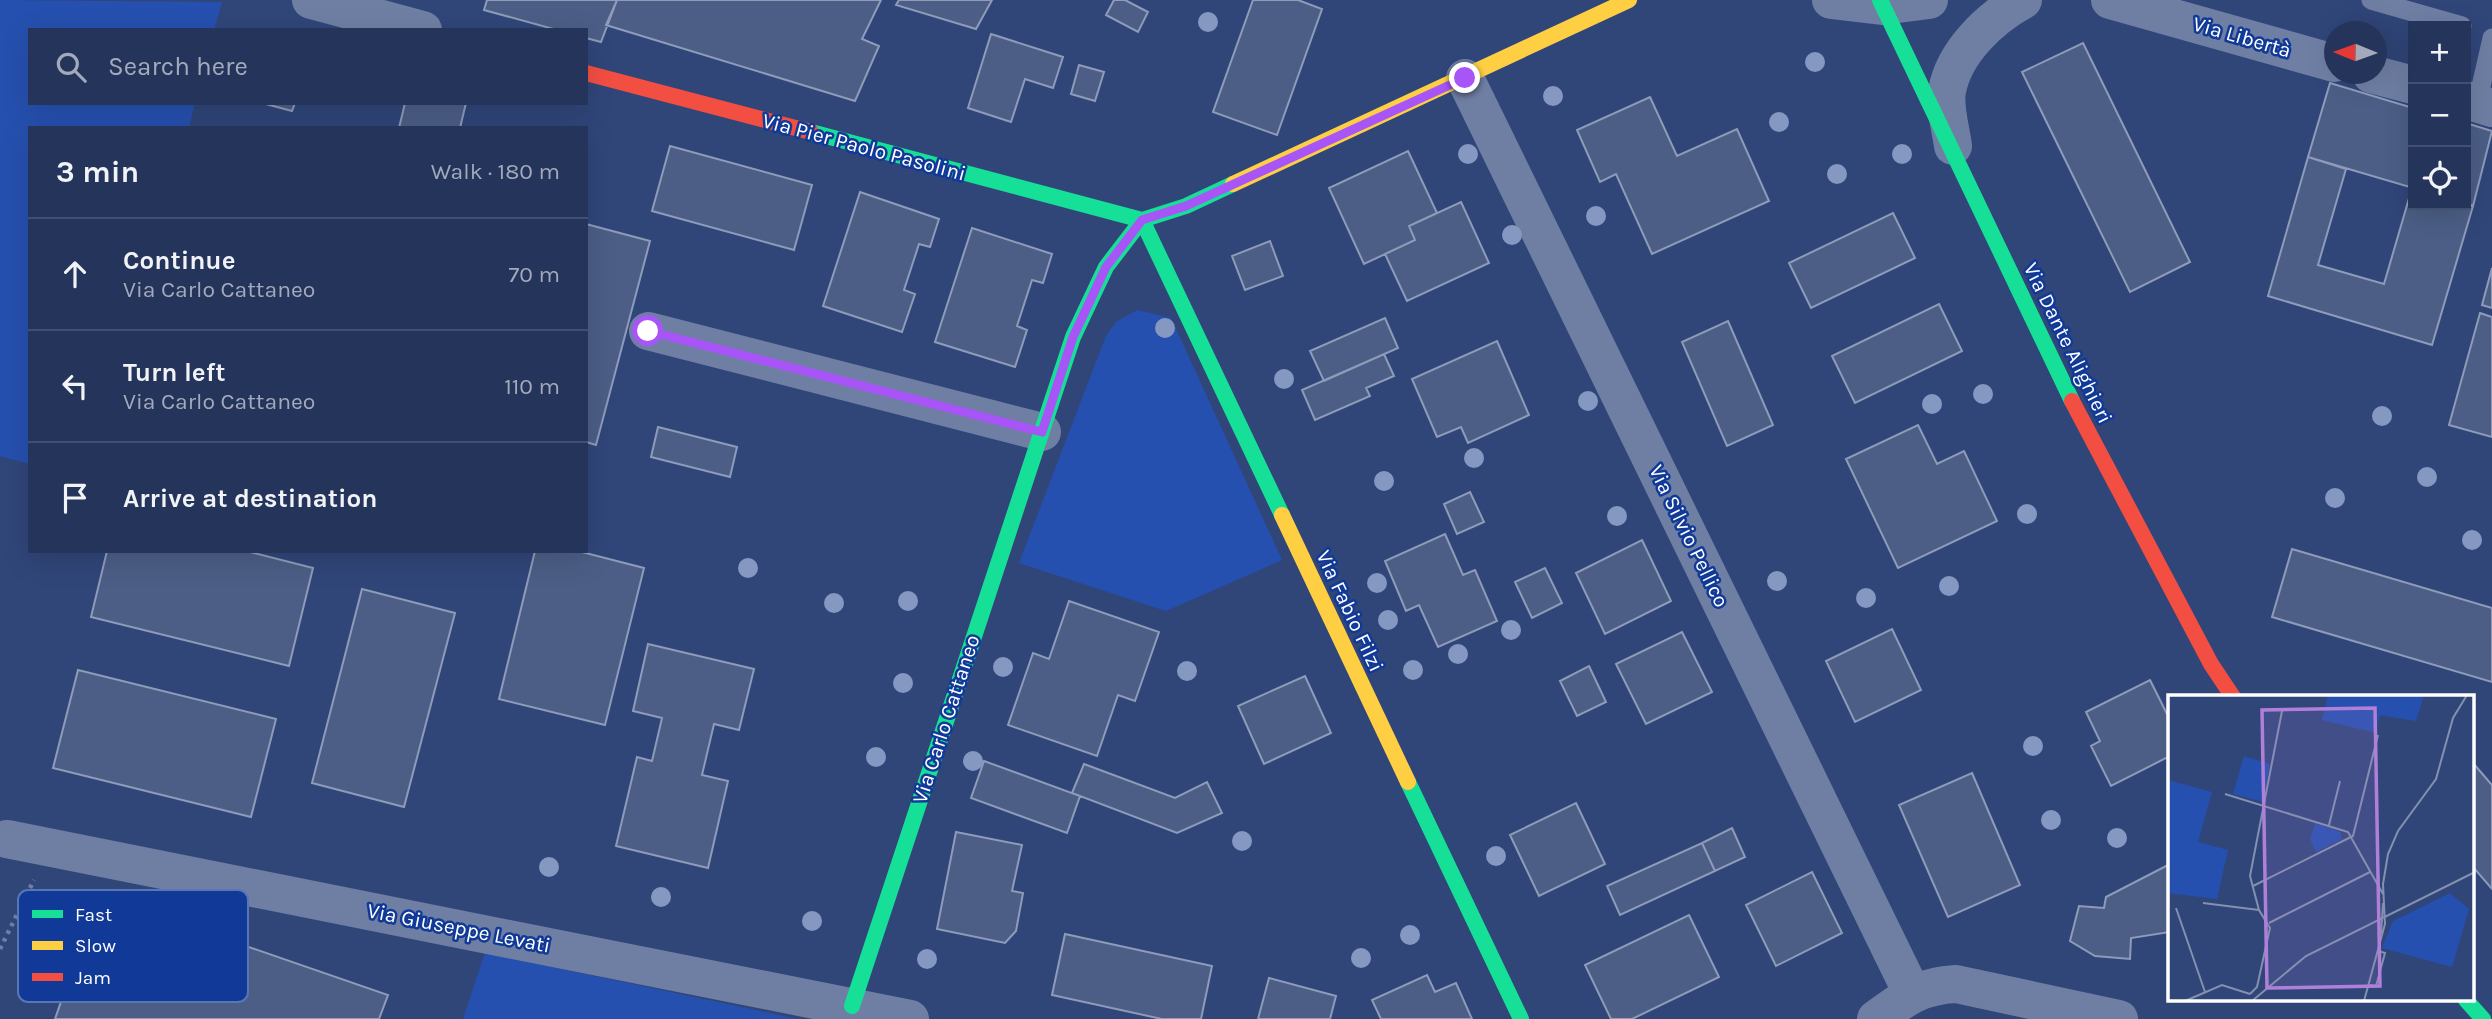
<!DOCTYPE html>
<html lang="en">
<head>
<meta charset="utf-8">
<style>
  :root { --surface:#24345b; --page:#2c3c61; --text:#f1f3f6; --muted:#a3aabb; --line:#414f71 }
  body { margin:0; font-family:Karla,sans-serif; background:var(--page); color:var(--text) }
  .controls { position:absolute; right:21px; top:21px; display:grid; overflow:hidden; border-radius:0px; box-shadow:0 7px 28px #0002 }
  .controls button { width:63px; height:63px; display:grid; place-items:center; padding:0; border:0; border-bottom:2px solid var(--line); background:var(--surface); color:var(--text); font:35px sans-serif }
  .compass { position:absolute; left:2324px; top:21px; width:63px; height:63px; border-radius:50%; background:var(--surface); box-shadow:0 7px 28px #0002; rotate:271deg }
  .stop { position:absolute; width:21px; height:21px; margin:-16px; border:5px solid #a855f7; border-radius:50%; background:#fff }
  .stop.end { background:#a855f7; border-color:#fff; box-shadow:0 2px 7px #0008 }
  .list { margin:0; padding:0; list-style:none }
  h2 { display:flex; justify-content:space-between; align-items:center; height:91px; margin:0; padding:0 28px; font-size:30px }
  h2 small { font-size:23px; font-weight:400; color:var(--muted) }
  .list li { display:grid; grid-template-columns:46px 1fr auto; gap:21px; align-items:center; box-sizing:border-box; height:112px; padding:0 28px; border-top:2px solid var(--line) }
  .list b { display:block; font-size:26px; white-space:nowrap }
  .list p { margin:0; font-size:23px; white-space:nowrap; color:var(--muted) }
  .list em { font-size:23px; font-style:normal; color:var(--muted) }
  .icon { flex:none; width:38px; height:38px; fill:none; stroke:currentColor; stroke-width:2; stroke-linecap:round; stroke-linejoin:round }
  .map { position:relative; flex:none; width:2492px; height:1019px; overflow:hidden }
  .search { position:absolute; background:var(--surface); box-shadow:0 7px 28px #0002; left:28px; top:28px; width:560px; height:77px; display:flex; align-items:center; gap:18px; box-sizing:border-box; padding:0 24px; border-radius:0px; color:var(--muted); font-size:26px }
  .panel { position:absolute; background:var(--surface); box-shadow:0 7px 28px #0002; left:28px; top:126px; width:560px; height:427px; border-radius:0px }
  .map>svg:first-child { display:block }
  .green { fill:#2650af }
  .building { fill:#4c5e86; stroke:#8e9bb9; stroke-width:2 }
  .lines { fill:none; stroke-linecap:round; stroke-linejoin:round }
  .path { stroke:#6f7fa4; stroke-width:4.5; stroke-dasharray:3.5 5; stroke-linecap:butt }
  .lane { stroke:#6f7fa4; stroke-width:19 }
  .street { stroke:#6f7fa4; stroke-width:38 }
  .fast { stroke:#16e098; stroke-width:16 }
  .slow { stroke:#ffcf43; stroke-width:16 }
  .jam { stroke:#f24e42; stroke-width:16 }
  .tree { fill:#8598c2 }
  .route { stroke:#a855f7; stroke-width:9 }
  .labels { text-anchor:middle; dominant-baseline:central; stroke-width:5; stroke-linejoin:round; paint-order:stroke }
  .street-label { font-size:21px; fill:#fff; stroke:#113a98 }
  .inset-road { fill:none; stroke:#8390af; stroke-width:2 }
  .view { fill:#b080d9; fill-opacity:0.15; stroke:#b080d9; stroke-width:3.5 }
  .inset-edge { fill:none; stroke:#fff; stroke-width:3.5 }
  .key { fill:#113a98; stroke:#5875b7; stroke-width:2 }
  .key-label { font-size:19px; fill:#fff }
</style>
</head>
<body>
<div class="map">
<svg width="2492" height="1019" viewBox="0 0 2492 1019">
  <rect width="100%" height="100%" fill="#304679"/>
  <!-- green -->
  <path class="green" d="M0 0 222 2 214 30H30V103H195L189 128H30V464L0 456Z
    M1137 310 1171 318 1282 560 1166 611 1019 563 1106 336 1116 322Z
    M485 953 798 1019H463Z"/>
  <!-- building -->
  <path class="building" d="M487 0H617L601 42 586 38V30H557L484 10Z
    M617 0H881L862 39 879 46 855 101 606 25Z
    M899 0H992L976 29 896 5Z
    M1114 0H1125L1148 12 1138 32 1106 15Z
    M1253 0H1298L1322 9 1277 135 1213 112Z
    M991 34 1063 57 1053 88 1025 79 1011 122 968 108Z
    M2083 43 2190 262 2130 292 2022 72Z
    M1079 65 1104 72 1095 101 1071 94Z
    M2330 83 2413 108V188L2308 157Z
    M1650 97 1677 156 1737 129 1769 201 1652 254 1616 174 1600 182 1577 130Z
    M262 103H295L292 111Z
    M405 103H466L460 128H399Z
    M2466 123 2492 131 2473 206 2466 203Z
    M670 146 812 185 794 250 652 211Z
    M1408 151 1437 213 1409 226 1415 240 1364 264 1329 188Z
    M2308 157 2346 169 2318 265 2384 284 2412 188 2413 205 2473 206 2432 345 2268 296Z
    M860 192 939 219 930 247 919 244 904 290 915 294 902 332 823 306Z
    M1461 202 1489 263 1407 301 1385 254 1415 240 1409 226Z
    M1893 213 1915 258 1811 308 1789 263Z
    M586 224 650 241 596 445 586 442Z
    M972 228 1052 254 1043 283 1032 280 1017 326 1027 330 1015 367 935 342Z
    M1270 241 1283 276 1245 290 1232 256Z
    M2492 268V308L2482 305Z
    M1939 304 1962 351 1855 403 1832 356Z
    M2480 313 2492 317V437L2449 425Z
    M1385 318 1398 348 1324 381 1310 351Z
    M1728 321 1773 425 1727 446 1682 342Z
    M1497 341 1529 415 1468 443 1461 427 1437 437 1412 379Z
    M1384 354 1394 376 1366 388 1370 396 1315 420 1302 390Z
    M1918 425 1937 464 1964 451 1997 521 1898 568 1846 459Z
    M658 427 737 447 730 477 651 457Z
    M1470 492 1484 522 1457 534 1444 504Z
    M1445 534 1463 575 1475 570 1497 621 1438 647 1419 605 1406 611 1385 561Z
    M1642 540 1671 601 1605 634 1576 573Z
    M2292 549 2492 608V682L2272 617Z
    M107 551H246L313 568 289 666 91 617Z
    M535 551H578L644 568 605 725 499 699Z
    M1545 568 1562 603 1532 618 1515 582Z
    M362 589 455 613 404 807 312 783Z
    M1069 601 1159 632 1135 701 1118 695 1097 756 1008 725 1033 653 1049 659Z
    M1892 629 1921 690 1855 722 1826 661Z
    M1682 632 1712 692 1646 724 1616 664Z
    M648 644 754 669 739 730 714 724 702 775 728 781 708 868 616 846 637 757 652 761 662 718 633 711Z
    M1589 666 1606 702 1577 716 1560 681Z
    M78 670 276 719 251 817 53 768Z
    M1305 676 1331 733 1264 764 1238 706Z
    M2150 680 2170 720V756L2111 786 2091 746 2100 741 2086 712Z
    M984 761 1080 796 1067 833 971 798Z
    M2473 763 2492 785V889L2473 867Z
    M1084 764 1175 798 1207 782 1222 813 1177 833 1072 793Z
    M1972 773 2020 885 1948 917 1899 805Z
    M1576 803 1605 864 1539 896 1510 835Z
    M1732 828 1745 857 1715 871 1702 843Z
    M956 832 1022 845 1012 891 1023 893 1016 931 1005 943 937 929Z
    M1702 843 1715 871 1620 915 1607 886Z
    M2170 864V932L2131 938 2130 959 2095 956 2070 941 2079 906 2104 908 2106 897Z
    M1812 872 1842 933 1776 966 1746 905Z
    M98 895 388 995 379 1019H55Z
    M1689 915 1719 977 1632 1019H1611L1585 965Z
    M1065 934 1212 966 1201 1019H1162L1052 995Z
    M1427 975 1435 992 1456 983 1472 1019H1381L1372 1000Z
    M1269 978 1336 996 1330 1019H1258Z"/>
  <g class="lines">
    <!-- path -->
    <path class="path" d="M0 949 34 880"/>
    <!-- lane -->
    <path class="lane" d="M2371 0 2462 26
      M2477 104 2492 38"/>
    <!-- street -->
    <path class="street" d="M311 0 423 30
      M1831 0 1882 6 1929 0
      M2110 0 2334 63
      M2371 74 2413 85
      M1465 78 1912 993
      M2466 100 2492 108
      M1953 146C1951 130 1944 107 1947 91 1954 52 1990 18 2023 0
      M648 331 1042 432
      M7 839 910 1019
      M1876 1019C1905 998 1919 986 1956 984L2119 1019"/>
    <!-- fast -->
    <path class="fast" d="M1880 0 2072 401
      M811 132 1142 220 1282 515
      M1408 782 1521 1019
      M2466 1000 2483 1019
      M852 1006 1073 337 1106 267 1142 220 1186 206 1233 184"/>
    <!-- slow -->
    <path class="slow" d="M1233 184 1629 0
      M1282 515 1408 782"/>
    <!-- jam -->
    <path class="jam" d="M586 73 811 132
      M2072 401 2211 664 2233 697"/>
  </g>
  <!-- trees -->
  <g class="tree">
    <circle cx="1208" cy="22" r="10"/>
    <circle cx="1815" cy="62" r="10"/>
    <circle cx="1553" cy="96" r="10"/>
    <circle cx="1779" cy="122" r="10"/>
    <circle cx="1468" cy="154" r="10"/>
    <circle cx="1902" cy="154" r="10"/>
    <circle cx="1837" cy="174" r="10"/>
    <circle cx="1596" cy="216" r="10"/>
    <circle cx="1512" cy="235" r="10"/>
    <circle cx="1165" cy="328" r="10"/>
    <circle cx="1284" cy="379" r="10"/>
    <circle cx="1983" cy="394" r="10"/>
    <circle cx="1588" cy="401" r="10"/>
    <circle cx="1932" cy="404" r="10"/>
    <circle cx="2382" cy="416" r="10"/>
    <circle cx="1474" cy="458" r="10"/>
    <circle cx="2427" cy="477" r="10"/>
    <circle cx="1384" cy="481" r="10"/>
    <circle cx="2335" cy="498" r="10"/>
    <circle cx="2027" cy="514" r="10"/>
    <circle cx="1617" cy="516" r="10"/>
    <circle cx="2472" cy="540" r="10"/>
    <circle cx="748" cy="568" r="10"/>
    <circle cx="1777" cy="581" r="10"/>
    <circle cx="1377" cy="583" r="10"/>
    <circle cx="1949" cy="586" r="10"/>
    <circle cx="1866" cy="598" r="10"/>
    <circle cx="908" cy="601" r="10"/>
    <circle cx="834" cy="603" r="10"/>
    <circle cx="1388" cy="620" r="10"/>
    <circle cx="1511" cy="630" r="10"/>
    <circle cx="1458" cy="654" r="10"/>
    <circle cx="1003" cy="667" r="10"/>
    <circle cx="1413" cy="670" r="10"/>
    <circle cx="1187" cy="671" r="10"/>
    <circle cx="903" cy="683" r="10"/>
    <circle cx="2033" cy="746" r="10"/>
    <circle cx="876" cy="757" r="10"/>
    <circle cx="973" cy="761" r="10"/>
    <circle cx="2051" cy="820" r="10"/>
    <circle cx="2117" cy="838" r="10"/>
    <circle cx="1242" cy="841" r="10"/>
    <circle cx="1496" cy="856" r="10"/>
    <circle cx="549" cy="867" r="10"/>
    <circle cx="661" cy="897" r="10"/>
    <circle cx="812" cy="921" r="10"/>
    <circle cx="1410" cy="935" r="10"/>
    <circle cx="1361" cy="958" r="10"/>
    <circle cx="927" cy="959" r="10"/>
  </g>
  <g class="lines">
    <!-- route -->
    <path class="route" d="M648 331 1042 432 1073 337 1106 267 1142 220 1186 206 1465 78"/>
  </g>
  <g class="labels">
    <!-- street labels -->
    <g class="street-label">
      <text transform="translate(2242 37) rotate(16)">Via Libertà</text>
      <text transform="translate(864 147) rotate(15)">Via Pier Paolo Pasolini</text>
      <text transform="translate(2068 343) rotate(64)">Via Dante Alighieri</text>
      <text transform="translate(1689 536) rotate(64)">Via Silvio Pellico</text>
      <text transform="translate(1350 611) rotate(65)">Via Fabio Filzi</text>
      <text transform="translate(946 719) rotate(-72)">Via Carlo Cattaneo</text>
      <text transform="translate(459 928) rotate(11)">Via Giuseppe Levati</text>
    </g>
  </g>
  <!-- overview -->
  <g transform="translate(2168 695)">
    <rect width="306" height="306" fill="#304679"/>
    <path d="M160 0H256L248 26 212 20 208 38 154 25ZM76 61 102 69 95 107 65 99ZM0 85 44 97 30 147 60 155 49 204 0 198ZM147 128 172 137 174 144 148 157 142 144ZM282 198 301 214 284 272 214 253 225 226Z" fill="#2650af"/>
    <path class="inset-road" d="M57 99 180 137 215 199M161 130 172 86M85 191 185 141 210 40M35 208 91 215M8 213 37 297M101 228 202 177M213 239 215 208M201 290 208 291 217 258 210 256M82 299 89 292 102 233 91 215 82 181 114 16M17 306 54 290 82 299M84 306 138 261 307 177M196 306 217 229 215 189 220 159 230 136 268 84 285 23 299 0"/>
    <path class="view" d="M207 13 212 291 99 293 94 15Z"/>
    <rect width="306" height="306" class="inset-edge"/>
  </g>
  <!-- legend -->
  <rect x="18" y="890" width="230" height="112" rx="10" class="key"/>
  <rect x="32" y="910" width="31" height="8" fill="#16e098"/>
  <rect x="32" y="941" width="31" height="9" fill="#ffcf43"/>
  <rect x="32" y="973" width="31" height="8" fill="#f24e42"/>
  <g class="key-label">
    <text x="75" y="921">Fast</text>
    <text x="75" y="952">Slow</text>
    <text x="75" y="984">Jam</text>
  </g>
</svg>
<div class="controls">
<button>+</button>
<button>−</button>
<button><svg class="icon" aria-label="locate" viewBox="0 0 24 24"><circle cx="12" cy="12" r="6"/><path d="M12 2v4M12 18v4M2 12h4M18 12h4"/></svg></button>
</div>
<svg class="compass" viewBox="-18 -18 36 36"><path d="M0-13l5 13h-10z" fill="#e53935"/><path d="M0 13l5-13h-10z" fill="#a3aabb"/></svg>
<div class="stop" style="left:648px;top:331px"></div>
<div class="stop end" style="left:1465px;top:78px"></div>
<div class="search"><svg class="icon" aria-label="search" viewBox="0 0 24 24"><circle cx="10" cy="10" r="6"/><path d="M15 15l6 6"/></svg>Search here</div>
<section class="panel">
<h2>3 min<small>Walk · 180 m</small></h2>
<ul class="list">
<li><svg class="icon" aria-label="ahead" viewBox="0 0 24 24"><path d="M12 20V5M6 11l6-6 6 6"/></svg><div><b>Continue</b><p>Via Carlo Cattaneo</p></div><em>70 m</em></li>
<li><svg class="icon" aria-label="left" viewBox="0 0 24 24"><path d="M17 20v-9H6M10 6l-5 5 5 5"/></svg><div><b>Turn left</b><p>Via Carlo Cattaneo</p></div><em>110 m</em></li>
<li><svg class="icon" aria-label="arrive" viewBox="0 0 24 24"><path d="M6 21V4h12l-3 4 3 4H6"/></svg><div><b>Arrive at destination</b></div></li>
</ul>
</section>
</div>
</body>
</html>
